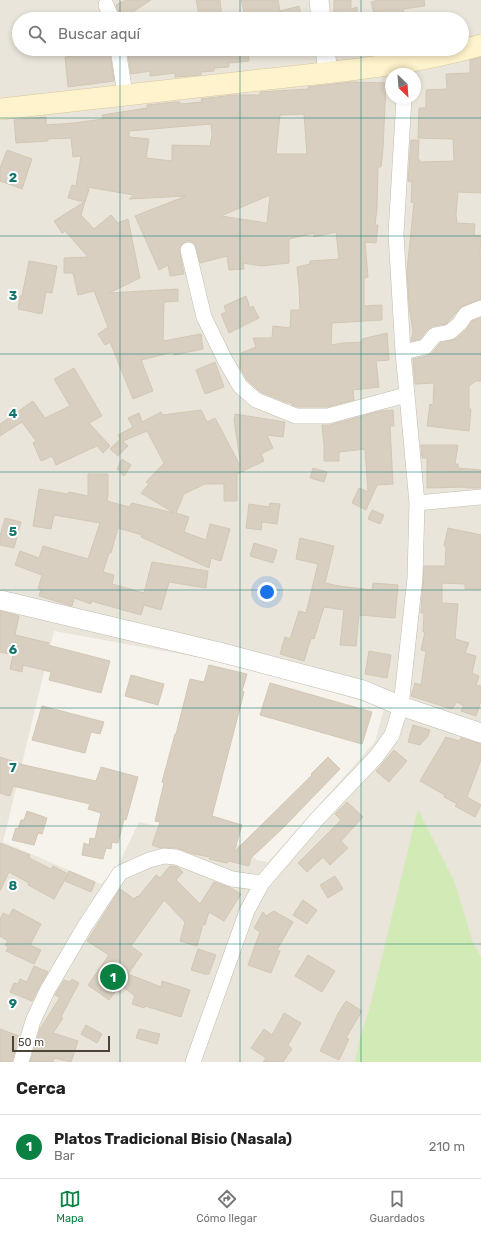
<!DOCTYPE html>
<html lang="es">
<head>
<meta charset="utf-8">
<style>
  :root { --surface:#fff; --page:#f6f6f6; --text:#222; --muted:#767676; --line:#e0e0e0; --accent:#0b8043 }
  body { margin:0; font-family:Rubik,sans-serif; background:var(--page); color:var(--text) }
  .compass { position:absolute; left:385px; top:68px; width:36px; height:36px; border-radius:50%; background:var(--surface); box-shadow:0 2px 6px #0003; rotate:155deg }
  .scale { position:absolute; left:12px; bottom:10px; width:98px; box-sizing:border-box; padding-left:4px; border:2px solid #4b4439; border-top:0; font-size:11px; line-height:14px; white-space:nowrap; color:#4b4439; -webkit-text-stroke:3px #fff; paint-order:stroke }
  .you { position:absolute; left:267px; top:592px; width:14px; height:14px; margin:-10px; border:3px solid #fff; border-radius:50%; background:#1a73e8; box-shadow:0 0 0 6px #1a73e833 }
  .badge { display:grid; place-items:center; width:26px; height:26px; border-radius:50%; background:var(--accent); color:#fff; font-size:13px; font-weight:700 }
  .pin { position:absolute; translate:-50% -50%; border:2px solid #fff; box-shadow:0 1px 4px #0006 }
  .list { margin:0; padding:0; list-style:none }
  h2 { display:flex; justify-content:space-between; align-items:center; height:52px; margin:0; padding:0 16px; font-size:17px }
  h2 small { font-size:13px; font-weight:400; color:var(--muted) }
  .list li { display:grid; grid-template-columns:26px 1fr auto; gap:12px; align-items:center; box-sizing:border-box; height:64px; padding:0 16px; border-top:1px solid var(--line) }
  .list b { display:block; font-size:15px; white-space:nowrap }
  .list p { margin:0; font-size:13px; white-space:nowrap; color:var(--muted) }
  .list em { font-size:13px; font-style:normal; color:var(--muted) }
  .icon { flex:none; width:22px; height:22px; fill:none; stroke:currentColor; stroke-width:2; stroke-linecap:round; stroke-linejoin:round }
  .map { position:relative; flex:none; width:481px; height:1062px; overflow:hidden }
  .search { position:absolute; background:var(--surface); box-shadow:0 2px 6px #0003; left:12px; right:12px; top:12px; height:44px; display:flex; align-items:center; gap:10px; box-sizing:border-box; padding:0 14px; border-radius:22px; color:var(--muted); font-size:15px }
  .sheet { height:116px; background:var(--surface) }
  nav { display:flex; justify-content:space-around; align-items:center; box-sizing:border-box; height:56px; border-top:1px solid var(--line); background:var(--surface); font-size:11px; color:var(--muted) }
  nav a { display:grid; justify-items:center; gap:2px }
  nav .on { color:var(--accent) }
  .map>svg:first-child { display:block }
  .residential { fill:#eae5da; fill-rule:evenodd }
  .green { fill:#d2eab5 }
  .building { fill:#d8cfc1; stroke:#d3c7b4; fill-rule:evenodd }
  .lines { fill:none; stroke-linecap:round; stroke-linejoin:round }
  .minor-casing { stroke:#c2bbae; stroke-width:16 }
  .tertiary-casing { stroke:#c2bbae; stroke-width:20 }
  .secondary-casing { stroke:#d6c79b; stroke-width:22 }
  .minor { stroke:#fff; stroke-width:15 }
  .tertiary { stroke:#fff; stroke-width:19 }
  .secondary { stroke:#fff3cd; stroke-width:21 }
  .grid { fill:none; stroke:#0f766e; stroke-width:1; stroke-opacity:0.55 }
  .grid-label { font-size:13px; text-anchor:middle; font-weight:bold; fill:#0f766e; stroke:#fff; stroke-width:4; stroke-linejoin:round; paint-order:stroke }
</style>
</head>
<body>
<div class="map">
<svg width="481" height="1062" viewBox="0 0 481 1062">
  <rect width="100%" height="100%" fill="#f6f3ec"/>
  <!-- residential -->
  <path class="residential" d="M0 0H481V1062H0ZM19 19H462V49H19ZM391 74H415V98H391ZM54 631 247 666 384 708 375 742 268 862 257 860 239 845 139 822 118 866 101 884 3 842Z"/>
  <!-- green -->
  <path class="green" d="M418 809 455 883 473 943 481 957V1062H355L360 1037 369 1010Z"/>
  <!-- building -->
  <path class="building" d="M126 0H151L130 14 121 18 116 5Z
    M196 0H220L222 19H200Z
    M241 0H278L280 11 299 6 302 19H258L257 13 245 16Z
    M334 0H351V9L357 7V19H332V15L334 14Z
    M379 0H424L425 6 403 9 404 19H381L380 11 374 13 371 2Z
    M127 49H143L144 55 172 52V51L187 49H248L249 61 229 63V67L214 68V71L201 72V75L175 77V73L150 76V71L131 74Z
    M95 54V56L110 54 114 81 68 87 65 57Z
    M481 57V193L458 192 456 215 457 223 475 224 474 235 481 236 480 255H481V299L462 306 446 324 433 326 428 329 420 339 411 341 413 332 409 305 407 270 414 203 411 202 412 182 408 181 411 140H419L418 160H420V162L454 161 453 139 418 138 419 108H426V90L447 89 446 74 470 73V60Z
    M352 82 386 83 383 149 381 167H378L377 208 375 225H378L376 243 365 242 368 277 364 278V306L382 305V320L332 323 331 345 343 343 362 342V339L387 333 389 360 376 361 379 387 353 390 354 400 327 407H298L292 405V403L286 402 261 392 247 380 240 367 241 353 256 347 253 338H272L273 326 290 328 291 310H300L299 286 297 267 310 264V261L339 259 336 232 314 237V233L289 239V263L261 266 243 263 244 269 229 270 227 256 200 263 195 244 190 241H186L182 244 179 248 184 274 170 276 168 265 159 270 135 216 186 196 129 199 134 195 87 187 89 189 81 215 94 229 111 215 118 223 128 219 140 278 109 293 178 289V301L164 302 163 341 201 334 203 349 174 355V352L141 360 153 391 133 399 110 342 105 345 98 334 108 327 94 291 78 295 73 273H64V258L88 257 65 231 62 233 54 221 84 202 68 198 72 185 76 186 81 156 73 157 71 138 48 139V141L16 143 14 120 46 117V125L74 123 103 119 102 115 147 108V105L175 102H180V104L202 102 201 99 233 95H260V92L308 89V87ZM304 114 307 154H276L280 115ZM211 124 212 135 210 146 172 145V161L146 158 149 139 129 137V131ZM270 195 267 223 221 216Z
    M7 150 32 159 22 189 0 181V168Z
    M29 261 57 266 52 293 46 292 42 314 18 309 20 296H22Z
    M246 296 250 308 253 306 259 318 229 333 221 314 226 312 224 306Z
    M481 318V381H476L469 386V409H471L469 431 427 426 430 404 433 405 434 383 415 384 413 359 427 356 432 353 440 343 456 339 466 330 472 321Z
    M215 362 224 387 205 394 196 370Z
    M74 368 102 416 89 423 110 446 103 453 97 446 56 465 52 456 41 461 33 443 36 441 22 422 0 436V424L33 401 45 418 70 406 54 379Z
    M201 410 207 422 215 418 241 467 234 420 235 414 285 422 283 437 267 435 273 448 261 454 264 461 237 474V501H224V484H205L184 494 176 513 189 517 184 532 206 540 210 524 230 529 221 561 211 558 209 568 141 537 142 535 118 528 111 553H109L103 572 114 575 112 584 144 593 152 562 208 571 206 588 169 582 161 610 144 605 141 615 91 601V604L74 598 72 606 39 596 41 590 38 589 42 575 15 565 20 551 39 558 43 546 88 559 100 523 54 515 51 529 33 526 39 489 68 494 69 492 88 496V474H108V495L107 501 129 507 132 503 174 513 141 493 149 484 146 482 164 463 147 431 123 441 128 446 118 456 110 449 120 439 118 435 133 427 128 418 139 413 142 422 161 412 162 415Z
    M393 410 394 426H390L393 484 377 485 366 510 352 503 359 488 368 492 365 449 339 452V461H324V446L322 425H330L381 411Z
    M421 445H458L455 464H458V468L481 470V488H466V487L427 488V458H422Z
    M122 459 131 465 124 476 117 469Z
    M313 468 327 472 324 482 310 478Z
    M270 503 280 504 277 524 262 522 261 530 246 528 249 504 269 507Z
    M372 510 384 515 380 524 368 519Z
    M5 518 21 522 14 548 0 545V536Z
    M448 528 481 535V589H465V584L442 583V603L458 604 455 639 469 643 465 653 476 656 472 673 479 676 476 685 481 686V701L476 716 461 711 464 706 457 702 452 709 411 696 415 683 421 685 426 651 421 650 425 632H423L424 613H421L424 566H445L446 546H444Z
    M300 538 334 546 325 583 339 586 372 590 373 583 398 585 395 618 359 615 356 646 340 645 344 610 324 607 314 639 311 638 304 661 280 654 285 637 290 639 299 611 306 613 318 564 296 559Z
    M254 543 277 550 273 563 250 556Z
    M0 611 19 616 15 635 49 643 48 645 110 661 101 693 49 680 51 672 23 665 22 672 10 669 13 655 0 652Z
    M369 651 391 655 387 678 365 674Z
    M209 665 247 674 242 691 244 692 212 816 242 825 234 852 312 775 311 774 328 757 340 769 283 828 251 858 249 866 228 861 227 863 209 859 210 857 194 854 177 848H160L152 845 160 822 155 821 164 783 162 782 175 734H176L190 679 204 682Z
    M131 675 164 684 158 705 125 696Z
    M270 683 372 712 362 744 260 715Z
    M42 706 104 722 100 734 91 732 85 753 32 740Z
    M413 725 430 730 428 736 420 745 408 742Z
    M446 737 459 741 461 738 481 744V760L467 797 481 805 475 817 455 806 457 804 444 797 445 795 420 781Z
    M394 750 407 761 389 782 376 771Z
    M0 757 24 765 96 781 101 767 138 777 126 820 124 819 118 843 112 842 111 849 106 848 103 859 82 855 84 843 89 845 90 838 95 839 101 813 88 809 90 804 13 786 10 796 0 793Z
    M347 802 363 817 341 841 348 848 330 865 323 857 307 872 298 863 341 820 335 814Z
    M27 811 47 818 42 834 38 833 34 845 12 840 16 828 18 829 21 820H24Z
    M0 843 30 855 29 858 51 869 53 866 68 874 54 899 28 885 29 883 9 872 0 891Z
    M170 866 178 867 183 872 176 880 200 904 214 882 231 888 241 894 224 921 209 912 205 925 203 924 197 946 180 941 185 922 164 900 131 946 142 954 128 974 161 987 162 981 190 990 181 1017 145 1006 144 1008 132 1004 135 996 120 985 109 1000 88 985 109 955 87 941 120 889 134 899 137 896 138 897 156 875 160 878Z
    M69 871 95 882 91 892 65 881Z
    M335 876 343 889 328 898 320 885Z
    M303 900 317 910 307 924 293 915Z
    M13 909 41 924 30 945 41 950 34 964 6 951 8 947 5 945 8 941 0 936V919L3 913 9 916Z
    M274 911 293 922 277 950 280 951 271 973 248 965 260 932 254 928 263 912 266 916Z
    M198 949 216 955 209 974H205L191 970Z
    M308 955 335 971 322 992 295 976Z
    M34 966 48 972 39 987 32 1001 10 992 14 983 18 984 20 979 27 982Z
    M72 979 79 983 61 1017 63 1018 53 1033 78 1041 71 1062 54 1058 53 1062H30L40 1029 60 997 55 995 64 980 70 982Z
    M346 1001 362 1011 346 1038 349 1039 339 1060 320 1051 337 1016V1015Z
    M284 1013 301 1023 288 1045 292 1049 283 1062H263L266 1058 251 1048 264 1029 272 1035Z
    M86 1025 102 1034 97 1043 81 1034Z
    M0 1029 19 1036 12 1062H0Z
    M139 1029 160 1034 157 1044 136 1038Z"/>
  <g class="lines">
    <defs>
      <path id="minor" d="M106 5 112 19
        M118 49 125 94
        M188 250 204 317 225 360 240 386 256 400 296 416H328L406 395
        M403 352 425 347 435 335 450 332 460 323 466 314 481 308
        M417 503 481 497
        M21 1062 33 1021 47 991 85 926 120 873 149 860 164 856 176 857 232 879 262 883
        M193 1062 247 911 262 883 317 819 376 757 392 735 401 706 415 578 417 503 403 352 396 234 404 98"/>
      <path id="tertiary" d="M319 0 321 19
        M325 49 328 73
        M0 600 219 652 363 690 401 706 481 733"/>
      <path id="secondary" d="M0 109C86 99 173 90 260 80 334 72 409 66 481 45"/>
    </defs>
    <!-- minor casing -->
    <use href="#minor" class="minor-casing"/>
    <!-- tertiary casing -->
    <use href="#tertiary" class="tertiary-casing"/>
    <!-- secondary casing -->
    <use href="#secondary" class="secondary-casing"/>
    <!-- minor -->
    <use href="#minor" class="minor"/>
    <!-- tertiary -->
    <use href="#tertiary" class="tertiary"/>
    <!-- secondary -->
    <use href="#secondary" class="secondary"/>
  </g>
  <!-- grid -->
  <path class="grid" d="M120 0V19M240 0V19M361 0V19M120 49V1062M240 49V1062M361 49V1062M0 118H481M0 236H481M0 354H481M0 472H481M0 590H481M0 708H481M0 826H481M0 944H481"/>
  <g class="grid-label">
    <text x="13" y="182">2</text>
    <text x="13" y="300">3</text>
    <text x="13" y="418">4</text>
    <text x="13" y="536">5</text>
    <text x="13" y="654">6</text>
    <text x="13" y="772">7</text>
    <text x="13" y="890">8</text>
    <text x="13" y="1008">9</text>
  </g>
</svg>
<svg class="compass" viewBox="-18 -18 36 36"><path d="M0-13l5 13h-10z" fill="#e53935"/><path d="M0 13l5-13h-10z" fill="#767676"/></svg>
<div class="scale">50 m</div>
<div class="you"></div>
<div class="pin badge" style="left:113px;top:977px">1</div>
<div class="search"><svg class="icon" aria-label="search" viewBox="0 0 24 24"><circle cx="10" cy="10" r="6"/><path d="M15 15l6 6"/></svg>Buscar aquí</div>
</div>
<section class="sheet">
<h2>Cerca<small></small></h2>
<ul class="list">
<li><span class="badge">1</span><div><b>Platos Tradicional Bisio (Nasala)</b><p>Bar</p></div><em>210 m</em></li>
</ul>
</section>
<nav>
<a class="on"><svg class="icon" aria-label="map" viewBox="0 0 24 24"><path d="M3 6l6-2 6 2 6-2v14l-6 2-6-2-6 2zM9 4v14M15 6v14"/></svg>Mapa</a>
<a><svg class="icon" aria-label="directions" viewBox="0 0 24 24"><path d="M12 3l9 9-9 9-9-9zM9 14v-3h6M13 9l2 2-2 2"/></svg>Cómo llegar</a>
<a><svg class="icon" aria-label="saved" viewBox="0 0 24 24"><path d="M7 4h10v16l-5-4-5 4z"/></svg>Guardados</a>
</nav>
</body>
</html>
